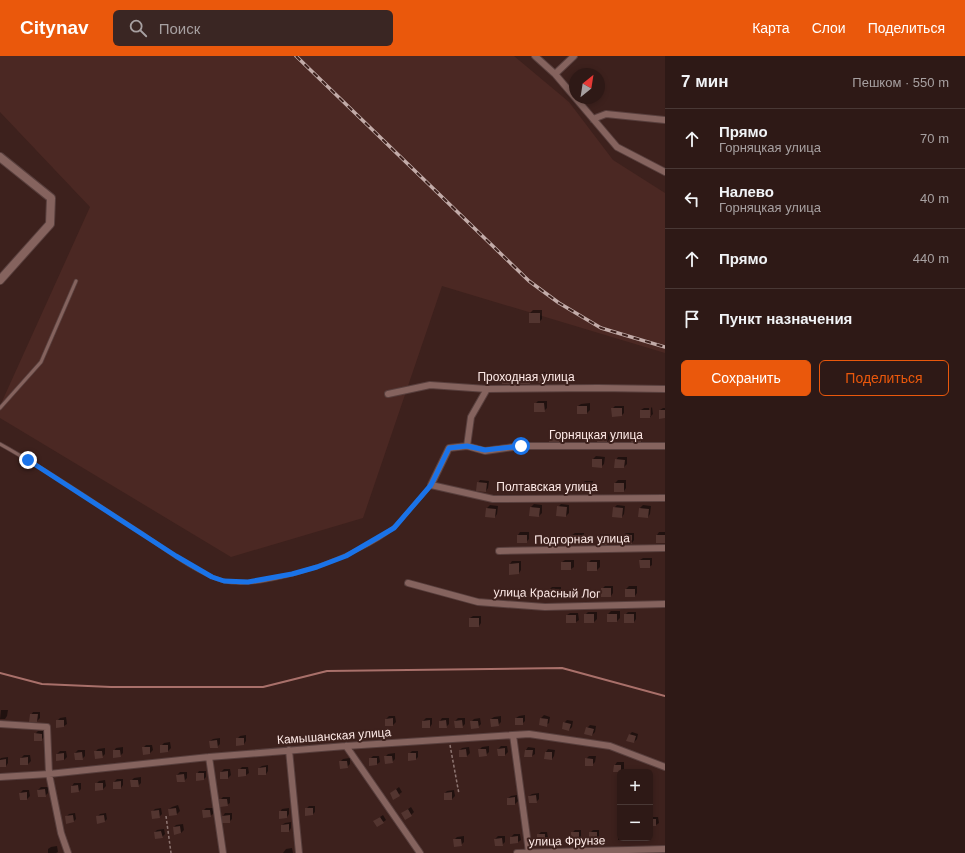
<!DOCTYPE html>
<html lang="ru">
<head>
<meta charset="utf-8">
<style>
  :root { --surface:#2e1916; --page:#3a2623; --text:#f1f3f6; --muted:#a7a0a1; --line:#493835; --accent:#ea580c }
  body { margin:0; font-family:Helvetica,sans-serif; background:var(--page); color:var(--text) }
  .controls { position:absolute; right:12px; bottom:12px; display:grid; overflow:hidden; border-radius:6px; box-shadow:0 2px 6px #0003 }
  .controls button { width:36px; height:36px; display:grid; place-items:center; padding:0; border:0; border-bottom:1px solid var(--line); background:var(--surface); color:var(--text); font:20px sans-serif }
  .compass { position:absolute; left:569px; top:12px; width:36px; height:36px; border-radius:50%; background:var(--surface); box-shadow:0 2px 6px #0003; rotate:30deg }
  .stop { position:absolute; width:12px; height:12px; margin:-9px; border:3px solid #1a73e8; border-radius:50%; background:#fff }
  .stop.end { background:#1a73e8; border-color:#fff; box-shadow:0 1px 4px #0008 }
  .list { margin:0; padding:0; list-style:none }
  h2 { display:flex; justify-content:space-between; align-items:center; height:52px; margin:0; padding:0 16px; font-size:17px }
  h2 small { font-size:13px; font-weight:400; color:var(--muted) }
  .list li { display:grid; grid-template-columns:26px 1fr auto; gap:12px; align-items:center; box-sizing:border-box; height:60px; padding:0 16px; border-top:1px solid var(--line) }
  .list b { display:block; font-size:15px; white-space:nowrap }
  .list p { margin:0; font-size:13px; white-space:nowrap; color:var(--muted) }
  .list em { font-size:13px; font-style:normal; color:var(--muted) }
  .actions { display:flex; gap:8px; padding:12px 16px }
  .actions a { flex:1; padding:9px 0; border:1px solid var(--accent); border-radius:6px; text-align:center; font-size:14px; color:var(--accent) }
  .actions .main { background:var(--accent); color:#fff }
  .icon { flex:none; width:22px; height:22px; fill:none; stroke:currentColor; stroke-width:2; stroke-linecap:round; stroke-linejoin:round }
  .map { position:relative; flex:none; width:665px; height:797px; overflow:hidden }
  header { display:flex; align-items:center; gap:24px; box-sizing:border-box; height:56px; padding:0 20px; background:var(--accent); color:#fff }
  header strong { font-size:19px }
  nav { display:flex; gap:22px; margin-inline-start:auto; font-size:14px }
  .search { width:280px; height:36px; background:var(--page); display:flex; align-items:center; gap:10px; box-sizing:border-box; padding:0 14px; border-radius:6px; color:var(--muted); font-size:15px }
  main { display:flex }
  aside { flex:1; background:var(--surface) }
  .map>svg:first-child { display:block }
  .built { fill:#4b2823 }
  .shadow { fill:#0007 }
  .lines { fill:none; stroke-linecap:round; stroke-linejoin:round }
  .stream { stroke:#a9706a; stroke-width:2 }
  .building { fill:#533530 }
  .service-casing { stroke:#583f3d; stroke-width:4.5 }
  .minor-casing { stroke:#583f3d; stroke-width:8 }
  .tertiary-casing { stroke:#583f3d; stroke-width:10 }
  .path { stroke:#8e7672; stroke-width:1.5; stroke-dasharray:3 2; stroke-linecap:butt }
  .service { stroke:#85635e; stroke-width:3 }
  .minor { stroke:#85635e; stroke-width:6 }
  .tertiary { stroke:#85635e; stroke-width:8 }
  .rail-casing { stroke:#c2aba8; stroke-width:3.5 }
  .rail { stroke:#3d211d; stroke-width:2; stroke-dasharray:6; stroke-linecap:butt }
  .route { stroke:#1a73e8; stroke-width:5 }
  .labels { text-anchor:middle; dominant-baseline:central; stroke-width:4; stroke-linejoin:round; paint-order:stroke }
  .street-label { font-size:12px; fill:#feeae7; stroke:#3d211d }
</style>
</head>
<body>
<header>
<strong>Citynav</strong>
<div class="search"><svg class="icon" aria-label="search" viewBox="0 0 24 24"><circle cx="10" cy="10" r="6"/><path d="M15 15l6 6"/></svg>Поиск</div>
<nav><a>Карта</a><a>Слои</a><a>Поделиться</a></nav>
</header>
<main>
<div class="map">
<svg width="665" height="797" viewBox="0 0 665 797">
  <rect width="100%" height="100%" fill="#3d211d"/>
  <!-- built -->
  <path class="built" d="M0 0H514L569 46 613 104 665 137V297L442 230 363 462 231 501 0 362V350L90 151 0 56Z"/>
  <!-- shadow -->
  <path class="shadow" d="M533 254H542V263L539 266 530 257Z
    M541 316H549V323L547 326 538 319Z
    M505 317H514V324L511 327 502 320Z
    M524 317H533V324L530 327H521V320Z
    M538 345H547V352L544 355 535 348Z
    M590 347V354L587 357 578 350 581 348Z
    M615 350H624V357L621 360 612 353Z
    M652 351 653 358 651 360V352Z
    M644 352H649V360H651L650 361 641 354Z
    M663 352H665V361L660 354Z
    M552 375H561V382L558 385 550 378Z
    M602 376H610V383L607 386 599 378Z
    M636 376H644V383L641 386 633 378Z
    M596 400 605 401 604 408 601 411 593 403Z
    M618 401H627V408L624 411 616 404Z
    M480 424 489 425 488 432 486 435 478 427Z
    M618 424H626V432L624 435 615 427Z
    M585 425H593V433L591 435 582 428Z
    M534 448 542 449V457L539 460 531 451Z
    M561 448 569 449V457L566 460 558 451Z
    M490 449 498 450 497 458 495 461 487 452Z
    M617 449 625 450 624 458 622 461 614 452Z
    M643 449 651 450 650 458 648 461 640 452Z
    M520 476H529V483L526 486 518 479Z
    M659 476H665V486L657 479Z
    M575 477H584V484L581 486H572V479Z
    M626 477H634V484L632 487 623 480Z
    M601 478H610V485L607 488 598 481Z
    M643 502H652V509L649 511 640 504Z
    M565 504H574V511L571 513 562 506Z
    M591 504H600V511L597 514 588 507Z
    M512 505H521V514L519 517 510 508Z
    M605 530H613V537L611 540 602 533Z
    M629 530H637V537L635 540 626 533Z
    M552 531H561V538L558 541 549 534Z
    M611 555H620V562L617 565H608V558Z
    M588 556H597V563L594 566 585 559Z
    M628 556H636V563L634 566 625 559Z
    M570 557H578L579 564 576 566 567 559Z
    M473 560H481V567L479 570 470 562Z
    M1 654H8L7 660 5 663H0Z
    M33 656H40V662L37 665 31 659Z
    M525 659V665L522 668 516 662 519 660Z
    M544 659 550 661 549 667 546 669 540 668 541 662Z
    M389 660H395L396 666 393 669 386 663Z
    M501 660V666L498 669 491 663 494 661Z
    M66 661 67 668 64 670 57 665 60 662Z
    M426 662H432V668L430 671 423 665Z
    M442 662H449V668L446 671 440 665Z
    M458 662H465V668L462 671 455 665Z
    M480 662 481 668 478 671 471 666 474 663Z
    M567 664 573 665 572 671 569 674 564 667Z
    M590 669 596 670 595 676 592 679 587 672Z
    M38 675H44V681L41 684 35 678Z
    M632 676 638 678 637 683 634 686 629 679Z
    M246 679V685L244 688 237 683 240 680Z
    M220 682V688L217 691 210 685 213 683Z
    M170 686 171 692 168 695 161 690 164 687Z
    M146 689H152L153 694 150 697 143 698V692Z
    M489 690V696L486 699 479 694 482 691Z
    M501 690H507L508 696 505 699H498V693Z
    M123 691V697L120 700 114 695 116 692Z
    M469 691 470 697 467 700 460 694 462 692Z
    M528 691 535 692V698L532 700H525L526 694Z
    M105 692V698L102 701 95 696 98 693Z
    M548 693 555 694 554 700 552 703 546 696Z
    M78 694H85V700L82 703 75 697Z
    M60 695H66L67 701 64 704 57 698Z
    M412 695H418V701L416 703 409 698Z
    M395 697V703L392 706 385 701 388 698Z
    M24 699H30L31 705 28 708 21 702Z
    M373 700H379L380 706 377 708 370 703Z
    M589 700H596L595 706 592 709 586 703Z
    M8 701V707L6 710H0V703L1 702Z
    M350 702V708L347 711 340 706 343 703Z
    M617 706H624V713L621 715H614L615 709Z
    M268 709V715L266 718 259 712 262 710Z
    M242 711H248L249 717 246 719 239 714Z
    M224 713H230L231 719 228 722 221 716Z
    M637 714H643V716H634Z
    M199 715H206V721L204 723 197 718Z
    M180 716H187V722L184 725 177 719Z
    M141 721V727L138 730 132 724 134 722Z
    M117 723H123V729L121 732 114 726Z
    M105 724 106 730 103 733 96 734V728L99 725Z
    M74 727H81V733L79 735 72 730Z
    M41 731H48V737L45 740 38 734Z
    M399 731 402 736 394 742 391 737Z
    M23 734H29L30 740 27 743 20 737Z
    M454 734 455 740 452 743 445 737 447 735Z
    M539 737V743L536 746 529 740 532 738Z
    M517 739 518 745 515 748 508 742 511 740Z
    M223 741H230V747L227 749 220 744Z
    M178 749 180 755 177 758 169 753 172 751Z
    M309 750H315V756L313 758 306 753Z
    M411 751 414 756 411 759 402 757Z
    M161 752 162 758 159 761 152 756 155 753Z
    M206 752H213V758L210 760 203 755Z
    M289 752V758L287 761 280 756 282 753Z
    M75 757 76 763 74 765 66 761 69 758Z
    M106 757 107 763 105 765 97 761 100 758Z
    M225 757H232V763L229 766 223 760Z
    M383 759 386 764 383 766 374 765Z
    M652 761H658L659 767 656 769H650V763Z
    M291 766V772L289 775 282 769 285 767Z
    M183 768 184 774 181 777 174 771 176 769Z
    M164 773 165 778 162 781 155 776 157 774Z
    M575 774H581V780L579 783 572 777Z
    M593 774H599V780L596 783 590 777Z
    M541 776H547L548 782 545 784 538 785V779Z
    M620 776V782H626L625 784H618V778Z
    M514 778H520L521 784 518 786 511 781Z
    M464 780V786L461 789 454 784 457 781Z
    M498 780H505V786L502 789 495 783Z
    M57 790 58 796 56 797H48V793L51 791Z
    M292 792 293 797H283L286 793Z"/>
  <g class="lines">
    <!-- stream -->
    <path class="stream" d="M0 617 42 628 111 631H263L327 615 562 612 665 640"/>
  </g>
  <!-- building -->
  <path class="building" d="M529 257H540V267H529Z
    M501 319H512V328H502Z
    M520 319H530V328H520Z
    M537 319H547V327H537Z
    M534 347H544L545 356H534Z
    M577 350H587V358H577Z
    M611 352H622V360L612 361Z
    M640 354H650V362H640Z
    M659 354H665V362L659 363Z
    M549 378H559V386H549Z
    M598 378 608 379 607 387 597 386Z
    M632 378 642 379 641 387 631 386Z
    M592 403H602V412L592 411Z
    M615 403 625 404 624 412H614Z
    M477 426 487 427 486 436 476 435Z
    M581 427H591V436L581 437Z
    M614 427H624V436H614Z
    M557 450 567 451 566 461 556 460Z
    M530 451 540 452 539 461 529 460Z
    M613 451 623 452 622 462 612 461Z
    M486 452 496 453 495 462 485 461Z
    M639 452 649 453 648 462 638 461Z
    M517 479H527V487H517Z
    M571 479H581V487H571Z
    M622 479H632V488H622Z
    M656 479H665V487H656Z
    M597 481H607V489H597Z
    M639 504H650V512H640Z
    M561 506H571V514H561Z
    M587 506H597V515H587Z
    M519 507V518L509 519V508Z
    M601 532H611V541H601Z
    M548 533H559V542H548Z
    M625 533H635V541H625Z
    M584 558H594V567H584Z
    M607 558H617V566H607Z
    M624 558H634V567H624Z
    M566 559H576V567H566Z
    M469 562H479V571H469Z
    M30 658H38L37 666H29Z
    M393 662V670H385V663Z
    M515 662H523V669H515Z
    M540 662 548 663 547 671 539 669Z
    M490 663H498L499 670 491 671Z
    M56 664H64V671L56 672Z
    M430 664V672H422V665Z
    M446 664 447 672H439V665Z
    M462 664 463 672H455L454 665Z
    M470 665H478L479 672 471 673Z
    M563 666 571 668 569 675 562 673Z
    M586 671 594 673 592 680 584 678Z
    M34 677 42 678V685H34Z
    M629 678 636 680 634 687 626 685Z
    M236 682H244V689L236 690Z
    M217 684 218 692H210L209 685Z
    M160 689H168V696L160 697Z
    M142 691H150V698L143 699Z
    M505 692V700H498L497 693Z
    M466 693 467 701H459V694Z
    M478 693H486L487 700 479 701Z
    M113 694H120L121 701 113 702Z
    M525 694H533L532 701H524Z
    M94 695H102L103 702 95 703Z
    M82 696 83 704H75L74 697Z
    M545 696H552V704L544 703Z
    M64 697V704L56 705V698Z
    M408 697H416V704L408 705Z
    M384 700H392L393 707 385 708Z
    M28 701V709H20V702Z
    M369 702H377V709L369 710Z
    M585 702 593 703V710H585Z
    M6 703V711H0V704Z
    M339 705H347L348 712 340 713Z
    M614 709H621V716H613Z
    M266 711V719H258V712Z
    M238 713H246V720L238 721Z
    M228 715V723H220V716Z
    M196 717H204V724L196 725Z
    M184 718 185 726H177L176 719Z
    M130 724H138L139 731H131Z
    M121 725V733H113V726Z
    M95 727H103V734L95 735Z
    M78 729 79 736 71 737V730Z
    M45 733 46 741H38L37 734Z
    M396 733 400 740 393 744 390 737Z
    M27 736V744H20L19 737Z
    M452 736V744H444V737Z
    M536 739 537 747H529L528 740Z
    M515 741V749H507V742Z
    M219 743H227L228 750 220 751Z
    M176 752 177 759 169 760 168 753Z
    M305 752H313V759L305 760Z
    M408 753 412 760 405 764 401 757Z
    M159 754 160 762 152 763 151 755Z
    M202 754H210L211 761 203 762Z
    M279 755H287V762L279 763Z
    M73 759 74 766 66 768 65 760Z
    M104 759 105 766 97 768 96 760Z
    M230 759V767H222V760Z
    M380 761 384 767 377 771 373 765Z
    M650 763H656V770H650Z
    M289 768V776H281V769Z
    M180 770 181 777 174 779 173 771Z
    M161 775 163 782 155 783 154 776Z
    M571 776H579V784H571Z
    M589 776H597V784H589Z
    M537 778H545V785L537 786Z
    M518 780V787L510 788V781Z
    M502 782 503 790H495L494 783Z
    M453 783H461L462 790 454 791Z"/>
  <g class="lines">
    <defs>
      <path id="service" d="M0 352 41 306 76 225
        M0 388C49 415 96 448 143 478 165 493 198 518 224 525 264 535 362 499 393 472 398 469 402 463 405 459 414 449 423 439 431 429"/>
      <path id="minor" d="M535 0 555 18 617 91 665 116
        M555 18 574 0
        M593 63 606 58 665 64
        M388 338 430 329 487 333 598 332 665 333
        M467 390 471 361 487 333
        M665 390H521L485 395 467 390 449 392 431 429 493 443 665 442
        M499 495 665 492
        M408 527 478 546 545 551 665 548
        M0 668 47 671 49 718 61 777 68 797
        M513 679 529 796
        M346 690 420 797
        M289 694 299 797
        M209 701 223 797
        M0 721 49 718 209 701 346 690 529 678 610 690 665 711
        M517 797 665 793"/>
      <path id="tertiary" d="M0 101 51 142 50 168 0 224"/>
    </defs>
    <!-- service casing -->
    <use href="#service" class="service-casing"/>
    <!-- minor casing -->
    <use href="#minor" class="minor-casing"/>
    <!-- tertiary casing -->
    <use href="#tertiary" class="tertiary-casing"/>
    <!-- path -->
    <path class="path" d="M450 689 459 738
      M166 760 171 797"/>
    <!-- service -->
    <use href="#service" class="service"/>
    <!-- minor -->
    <use href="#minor" class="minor"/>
    <!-- tertiary -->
    <use href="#tertiary" class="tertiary"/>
    <defs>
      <path id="rail" d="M296 0 529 225 559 247 601 272 665 291"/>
    </defs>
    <!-- rail casing -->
    <use href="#rail" class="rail-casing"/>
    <!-- rail -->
    <use href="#rail" class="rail"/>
  </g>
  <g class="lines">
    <!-- route -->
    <path class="route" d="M28 404 176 500 212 521 224 525 248 526 292 518 317 511 346 500 394 472 431 429 449 392 467 390 485 394 521 390"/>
  </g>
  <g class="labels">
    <!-- street labels -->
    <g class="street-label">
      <text x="526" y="321">Проходная улица</text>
      <text x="596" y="379">Горняцкая улица</text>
      <text x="547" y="431">Полтавская улица</text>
      <text transform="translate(582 483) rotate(-1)">Подгорная улица</text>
      <text transform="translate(547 537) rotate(1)">улица Красный Лог</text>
      <text transform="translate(334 680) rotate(-4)">Камышанская улица</text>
      <text transform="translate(567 785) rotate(-1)">улица Фрунзе</text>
    </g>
  </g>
</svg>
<div class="controls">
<button>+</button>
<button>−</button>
</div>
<svg class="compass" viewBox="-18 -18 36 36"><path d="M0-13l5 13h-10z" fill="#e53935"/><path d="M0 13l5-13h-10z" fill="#a7a0a1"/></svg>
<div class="stop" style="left:521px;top:390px"></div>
<div class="stop end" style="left:28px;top:404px"></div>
</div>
<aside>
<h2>7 мин<small>Пешком · 550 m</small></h2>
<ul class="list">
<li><svg class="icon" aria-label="ahead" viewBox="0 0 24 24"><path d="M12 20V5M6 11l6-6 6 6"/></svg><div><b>Прямо</b><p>Горняцкая улица</p></div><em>70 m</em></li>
<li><svg class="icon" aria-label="left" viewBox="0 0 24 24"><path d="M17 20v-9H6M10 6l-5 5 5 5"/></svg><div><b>Налево</b><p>Горняцкая улица</p></div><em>40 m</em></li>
<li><svg class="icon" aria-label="ahead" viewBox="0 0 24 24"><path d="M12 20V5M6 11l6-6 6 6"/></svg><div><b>Прямо</b></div><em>440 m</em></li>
<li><svg class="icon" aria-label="arrive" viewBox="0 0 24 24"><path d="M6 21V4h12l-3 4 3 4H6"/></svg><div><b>Пункт назначения</b></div></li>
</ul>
<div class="actions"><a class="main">Сохранить</a><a>Поделиться</a></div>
</aside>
</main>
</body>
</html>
